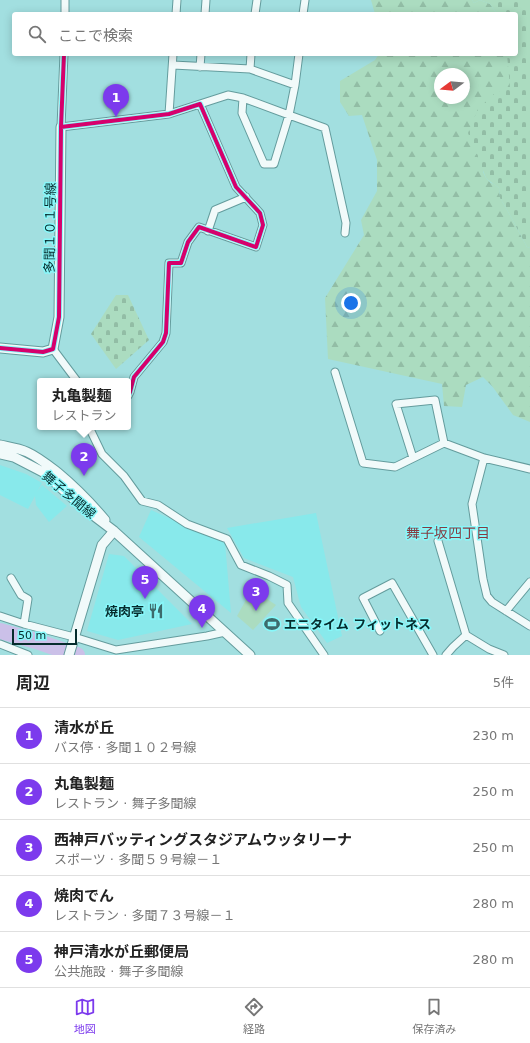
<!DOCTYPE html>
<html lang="ja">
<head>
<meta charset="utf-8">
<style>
  :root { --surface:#fff; --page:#f2f2f2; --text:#222; --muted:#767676; --line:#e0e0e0; --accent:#7c3aed }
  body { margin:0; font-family:"DejaVu Sans","Noto Sans JP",sans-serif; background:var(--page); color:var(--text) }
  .compass { position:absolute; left:434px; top:68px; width:36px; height:36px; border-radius:50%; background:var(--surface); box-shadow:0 2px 10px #0003; rotate:254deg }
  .scale { position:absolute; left:12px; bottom:10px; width:65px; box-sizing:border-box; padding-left:4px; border:2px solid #062c2d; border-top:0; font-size:11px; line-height:14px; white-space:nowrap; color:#062c2d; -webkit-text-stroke:3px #88f8fa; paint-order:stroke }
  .you { position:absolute; left:351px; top:303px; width:14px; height:14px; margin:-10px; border:3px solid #fff; border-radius:50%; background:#1a73e8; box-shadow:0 0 0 6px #1a73e833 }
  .badge { display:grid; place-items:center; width:26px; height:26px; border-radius:50%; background:var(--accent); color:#fff; font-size:13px; font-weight:700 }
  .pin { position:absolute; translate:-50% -33px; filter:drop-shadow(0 1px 2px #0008) }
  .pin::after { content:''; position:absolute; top:21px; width:14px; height:12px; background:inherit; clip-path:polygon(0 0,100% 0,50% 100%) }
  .popup { position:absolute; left:37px; top:378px; width:94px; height:52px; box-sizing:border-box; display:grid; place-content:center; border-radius:4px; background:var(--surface); filter:drop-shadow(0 1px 3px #0005); font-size:13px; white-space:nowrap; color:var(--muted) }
  .popup b { font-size:15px; color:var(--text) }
  .popup::after { content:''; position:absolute; left:50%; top:100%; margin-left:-8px; border:8px solid transparent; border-top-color:var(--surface) }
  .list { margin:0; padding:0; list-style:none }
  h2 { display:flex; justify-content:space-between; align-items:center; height:52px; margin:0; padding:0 16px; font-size:17px }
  h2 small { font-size:13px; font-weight:400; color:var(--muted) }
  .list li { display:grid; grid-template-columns:26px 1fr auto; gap:12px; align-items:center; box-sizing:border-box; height:56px; padding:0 16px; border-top:1px solid var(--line) }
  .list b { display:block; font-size:15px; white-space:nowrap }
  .list p { margin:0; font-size:13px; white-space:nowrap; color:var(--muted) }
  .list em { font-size:13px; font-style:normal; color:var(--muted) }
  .icon { flex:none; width:22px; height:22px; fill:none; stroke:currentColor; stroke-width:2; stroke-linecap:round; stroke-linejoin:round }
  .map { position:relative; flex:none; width:530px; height:655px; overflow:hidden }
  .search { position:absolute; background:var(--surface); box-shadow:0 2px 10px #0003; left:12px; right:12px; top:12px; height:44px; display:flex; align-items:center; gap:10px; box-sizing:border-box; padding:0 14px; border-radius:4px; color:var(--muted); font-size:15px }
  .sheet { height:332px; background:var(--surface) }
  nav { display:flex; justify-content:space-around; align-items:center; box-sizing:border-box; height:56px; border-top:1px solid var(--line); background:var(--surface); font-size:11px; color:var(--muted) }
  nav a { display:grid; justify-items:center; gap:2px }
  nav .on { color:var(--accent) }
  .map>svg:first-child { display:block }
  .built { fill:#88e9eb }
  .forest { fill:url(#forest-firs); fill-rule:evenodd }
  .cemetery { fill:url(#cemetery-stones) }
  .pitch { fill:#abdcc0 }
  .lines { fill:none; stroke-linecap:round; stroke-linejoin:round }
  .river { stroke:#cbc0e8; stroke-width:16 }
  .minor-casing { stroke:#649c9d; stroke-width:9 }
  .tertiary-casing { stroke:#649c9d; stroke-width:11 }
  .minor { stroke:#f1fafa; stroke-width:7 }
  .tertiary { stroke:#f1fafa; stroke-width:9 }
  .cycleway-casing { stroke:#88f8fa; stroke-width:6 }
  .cycleway { stroke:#d6006c; stroke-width:4 }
  .labels { text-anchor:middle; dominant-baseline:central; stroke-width:3; stroke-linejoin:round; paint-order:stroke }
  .street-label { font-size:13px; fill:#062c2d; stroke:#88f8fa }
  .poi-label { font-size:13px; font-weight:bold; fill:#062c2d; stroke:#88f8fa; text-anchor:end }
  .neighbourhood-label { font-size:14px; fill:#853c42; stroke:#88f8fa }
</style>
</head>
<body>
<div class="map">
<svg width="530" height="655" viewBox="0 0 530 655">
  <defs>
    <pattern id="forest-firs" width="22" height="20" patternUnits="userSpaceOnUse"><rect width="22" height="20" fill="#abdcc0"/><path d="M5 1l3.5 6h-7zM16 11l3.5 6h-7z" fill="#92bda5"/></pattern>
    <pattern id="cemetery-stones" width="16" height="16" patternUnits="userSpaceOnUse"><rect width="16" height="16" fill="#abdcc0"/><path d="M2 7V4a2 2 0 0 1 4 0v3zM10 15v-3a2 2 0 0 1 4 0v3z" fill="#92bda5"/></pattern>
  </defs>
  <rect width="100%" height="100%" fill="#a2dfe0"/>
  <!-- built -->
  <path class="built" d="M0 465 26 474 42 483 37 492 42 485 67 506 49 522 36 505 35 496 28 509 0 495Z
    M151 510 225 543 231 613 139 537Z
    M316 513 342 636 327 643 301 607 293 577 244 558 227 528Z
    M109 554 124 556 192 624 118 640 87 631Z"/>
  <!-- forest -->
  <path class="forest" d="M371 0H472L474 3 480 0 490 4 497 14H375Z
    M530 43V46L483 172 486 178 491 183 494 184 499 188 500 197 503 203 511 217 527 247 530 248V422L513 415 492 386 483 377 466 385 462 407 444 406 442 384 328 359 325 298 364 235 361 220 377 191V160L362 115 349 116 340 102V81L375 60 379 54H516ZM440 74H464V98H440Z"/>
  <!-- cemetery -->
  <path class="cemetery" d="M472 0H530V248L527 247 511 217 503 203 500 198 499 188C495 184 491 183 486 178L468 133 478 109 495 93 510 87 507 54H516V14H497L490 4 480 0 474 3Z
    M116 295H128L149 340 116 369 91 334Z"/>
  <!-- pitch -->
  <path class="pitch" d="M252 589 276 605 253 630 237 616Z"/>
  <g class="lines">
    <!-- river -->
    <path class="river" d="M0 631 36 641 77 655"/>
    <defs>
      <path id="minor" d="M65 14V0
        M176 14 177 0
        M205 14 206 0
        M255 14 257 0
        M303 14 305 0
        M64 54 61 127 169 114 200 104 236 187 260 213 263 225 256 247 199 227 188 242 181 263H169L166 333 163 342 134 377 130 392 128 396
        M299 54 295 85 289 115 325 128 346 223 345 233
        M173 65 250 69 295 85
        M200 67 201 54
        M250 69 251 54
        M200 104 228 95 243 98 289 115 274 164H264L242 113 243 98
        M169 114 173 54
        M208 231 215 210 246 197
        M53 349 77 381
        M335 372 363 463 395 467 444 443 484 458 530 469
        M89 427 102 454 124 476 142 501 158 505 187 524 227 539 241 565 269 576 287 585 288 603 324 655
        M413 458 396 404 435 400 444 443
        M484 458 472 504 483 579 487 596 492 602 530 626
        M438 541 466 635 489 649 504 655
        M11 578 21 595 28 599 24 624
        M506 611 530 582
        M0 616 24 624 74 637 116 650 207 636 225 632
        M380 631 363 598 392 583 433 655
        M0 644 28 655
        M446 655 453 647 466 635"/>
      <path id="tertiary" d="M0 348 43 352 53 349 59 317 61 127
        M0 445C9 447 18 448 27 452 38 457 48 465 57 472 75 487 90 502 105 520
        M0 454 14 457 43 472 85 509 114 531 250 655
        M69 655 102 545 114 531"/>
    </defs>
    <!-- minor casing -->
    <use href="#minor" class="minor-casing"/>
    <!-- tertiary casing -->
    <use href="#tertiary" class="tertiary-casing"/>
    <!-- minor -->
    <use href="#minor" class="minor"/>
    <!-- tertiary -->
    <use href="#tertiary" class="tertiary"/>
    <defs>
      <path id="cycleway" d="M61 127 169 114 200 104 236 187 260 213 263 225 256 247 199 227 188 242 181 263H169L166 333 163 342 134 377 130 392 128 396
        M0 348 43 352 53 349 59 317 61 127 64 54"/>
    </defs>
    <!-- cycleway casing -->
    <use href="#cycleway" class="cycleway-casing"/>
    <!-- cycleway -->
    <use href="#cycleway" class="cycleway"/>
  </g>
  <!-- icons -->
  <defs>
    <symbol id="restaurant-bare" viewBox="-9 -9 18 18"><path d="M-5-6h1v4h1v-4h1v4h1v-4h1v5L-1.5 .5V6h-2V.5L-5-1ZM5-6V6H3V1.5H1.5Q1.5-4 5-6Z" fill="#3d6b6c" stroke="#88f8fa" stroke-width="2.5" paint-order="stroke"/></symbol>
    <symbol id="stadium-bare" viewBox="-9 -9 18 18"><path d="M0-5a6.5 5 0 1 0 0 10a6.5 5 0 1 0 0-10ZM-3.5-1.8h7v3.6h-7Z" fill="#3d6b6c" stroke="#88f8fa" stroke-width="2.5" paint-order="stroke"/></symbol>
  </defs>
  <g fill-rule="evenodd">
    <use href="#restaurant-bare" x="145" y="600" width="22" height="22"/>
    <use href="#stadium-bare" x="261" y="613" width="22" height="22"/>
  </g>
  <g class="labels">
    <!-- street labels -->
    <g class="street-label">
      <text transform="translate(50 228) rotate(-89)">多聞１０１号線</text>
      <text transform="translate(69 495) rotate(40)">舞子多聞線</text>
    </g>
    <!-- poi labels -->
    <g class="poi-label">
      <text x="144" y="611">焼肉亭</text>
      <text x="284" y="624" text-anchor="start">エニタイム フィットネス</text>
    </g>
    <!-- neighbourhood labels -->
    <g class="neighbourhood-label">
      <text x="448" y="533">舞子坂四丁目</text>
    </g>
  </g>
</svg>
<svg class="compass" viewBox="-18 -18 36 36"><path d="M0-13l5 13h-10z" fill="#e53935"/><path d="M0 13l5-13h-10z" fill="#767676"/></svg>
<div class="scale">50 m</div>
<div class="you"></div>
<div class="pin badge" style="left:116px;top:117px">1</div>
<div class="pin badge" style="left:84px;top:476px">2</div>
<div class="popup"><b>丸亀製麺</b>レストラン</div>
<div class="pin badge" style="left:256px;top:611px">3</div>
<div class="pin badge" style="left:202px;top:628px">4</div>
<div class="pin badge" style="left:145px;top:599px">5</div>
<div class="search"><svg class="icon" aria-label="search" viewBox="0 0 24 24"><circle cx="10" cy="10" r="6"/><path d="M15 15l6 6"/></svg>ここで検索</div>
</div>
<section class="sheet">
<h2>周辺<small>5件</small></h2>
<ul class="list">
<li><span class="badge">1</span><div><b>清水が丘</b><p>バス停 · 多聞１０２号線</p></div><em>230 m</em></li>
<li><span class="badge">2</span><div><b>丸亀製麺</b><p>レストラン · 舞子多聞線</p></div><em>250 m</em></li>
<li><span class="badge">3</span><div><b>西神戸バッティングスタジアムウッタリーナ</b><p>スポーツ · 多聞５９号線－１</p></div><em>250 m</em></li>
<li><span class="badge">4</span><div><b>焼肉でん</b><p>レストラン · 多聞７３号線－１</p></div><em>280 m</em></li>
<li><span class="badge">5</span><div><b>神戸清水が丘郵便局</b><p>公共施設 · 舞子多聞線</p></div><em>280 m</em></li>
</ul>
</section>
<nav>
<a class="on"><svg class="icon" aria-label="map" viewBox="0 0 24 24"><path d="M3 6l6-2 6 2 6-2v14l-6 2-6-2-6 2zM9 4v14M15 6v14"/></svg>地図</a>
<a><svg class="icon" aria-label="directions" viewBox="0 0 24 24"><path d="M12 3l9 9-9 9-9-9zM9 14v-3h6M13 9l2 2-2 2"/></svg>経路</a>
<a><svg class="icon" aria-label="saved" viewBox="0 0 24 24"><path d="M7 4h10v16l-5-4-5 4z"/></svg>保存済み</a>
</nav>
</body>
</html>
